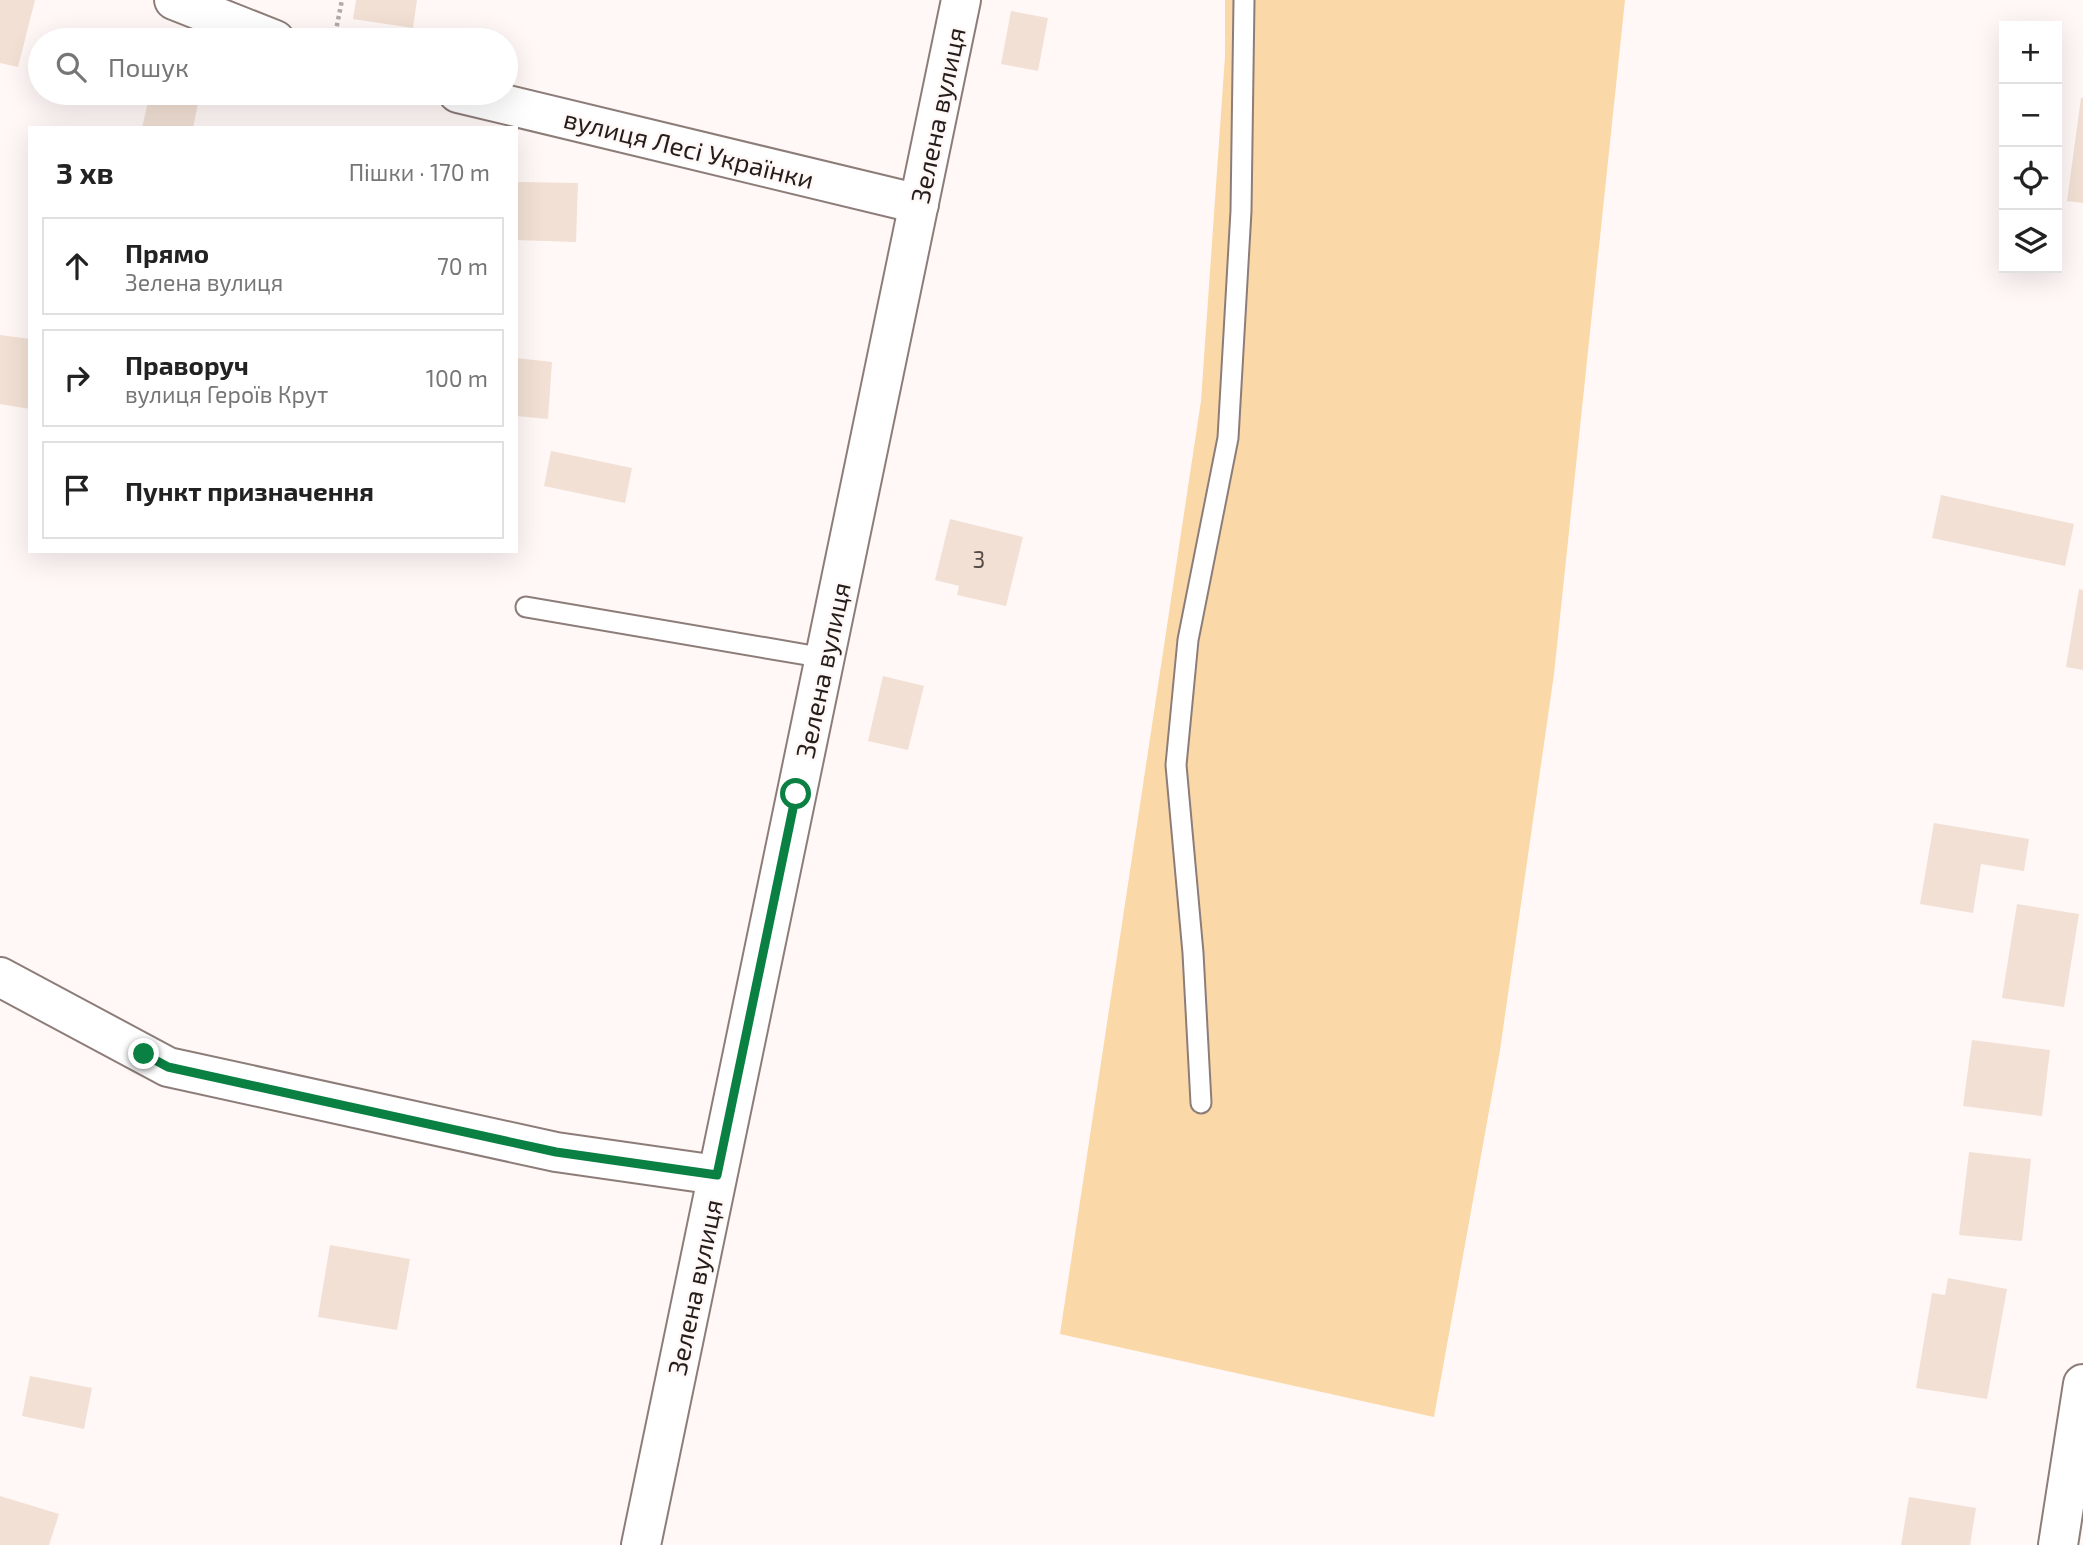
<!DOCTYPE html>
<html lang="uk">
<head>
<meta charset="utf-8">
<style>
  :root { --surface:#fff; --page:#f6f6f6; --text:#222; --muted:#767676; --line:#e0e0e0 }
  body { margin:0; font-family:"Exo 2",sans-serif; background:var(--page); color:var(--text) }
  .controls { position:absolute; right:21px; top:21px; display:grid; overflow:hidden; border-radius:0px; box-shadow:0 7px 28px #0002 }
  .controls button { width:63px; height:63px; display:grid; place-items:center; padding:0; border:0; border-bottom:2px solid var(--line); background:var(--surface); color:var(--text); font:35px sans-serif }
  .stop { position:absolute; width:21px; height:21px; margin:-16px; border:5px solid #0b8043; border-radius:50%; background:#fff }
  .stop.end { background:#0b8043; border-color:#fff; box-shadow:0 2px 7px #0008 }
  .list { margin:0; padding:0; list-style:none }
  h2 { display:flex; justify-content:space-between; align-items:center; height:91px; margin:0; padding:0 28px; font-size:30px }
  h2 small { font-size:23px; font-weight:400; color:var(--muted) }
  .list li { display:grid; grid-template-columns:46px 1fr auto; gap:21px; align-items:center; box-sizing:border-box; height:98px; margin:0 14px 14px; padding:0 14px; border:2px solid var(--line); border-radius:0px }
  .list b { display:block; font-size:26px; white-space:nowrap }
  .list p { margin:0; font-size:23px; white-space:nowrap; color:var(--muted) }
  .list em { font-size:23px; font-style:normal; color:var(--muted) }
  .icon { flex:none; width:38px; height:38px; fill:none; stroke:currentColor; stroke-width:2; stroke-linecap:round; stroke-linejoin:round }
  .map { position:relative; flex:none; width:2083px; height:1545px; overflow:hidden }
  .search { position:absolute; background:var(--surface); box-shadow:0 7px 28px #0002; left:28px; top:28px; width:490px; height:77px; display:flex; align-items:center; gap:18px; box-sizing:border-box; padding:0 24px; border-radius:38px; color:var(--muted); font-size:26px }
  .panel { position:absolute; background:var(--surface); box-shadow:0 7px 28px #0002; left:28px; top:126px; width:490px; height:427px; border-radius:0px }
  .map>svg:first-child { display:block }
  .green { fill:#fad8a8 }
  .building { fill:#f2e0d4 }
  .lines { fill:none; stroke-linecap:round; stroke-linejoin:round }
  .lane-casing { stroke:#8d7d79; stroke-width:23 }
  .street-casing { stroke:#8d7d79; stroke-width:42 }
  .secondary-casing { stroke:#8d7d79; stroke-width:42 }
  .path { stroke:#b1aaa8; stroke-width:4.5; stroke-dasharray:3.5 3.5; stroke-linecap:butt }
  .lane { stroke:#fff; stroke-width:19 }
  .street { stroke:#fff; stroke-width:38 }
  .secondary { stroke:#fff; stroke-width:38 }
  .route { stroke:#0b8043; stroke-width:9 }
  .labels { text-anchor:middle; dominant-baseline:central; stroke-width:5; stroke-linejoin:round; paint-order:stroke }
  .number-label { font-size:23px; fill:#574e49 }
  .street-label { font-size:26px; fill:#231d1b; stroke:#fff8f6 }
</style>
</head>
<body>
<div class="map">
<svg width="2083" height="1545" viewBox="0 0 2083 1545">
  <rect width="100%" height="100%" fill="#fff8f6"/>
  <!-- green -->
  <path class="green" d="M1225 0H1625L1554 674 1500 1050 1434 1417 1060 1334 1201 401 1225 56Z"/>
  <!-- building -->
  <path class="building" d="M0 0H35L18 67 0 63Z
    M356 0H417L413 28 353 19Z
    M1011 11 1048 18 1038 71 1001 64Z
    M150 93H200L193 128H142Z
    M2081 98H2083V203L2067 201Z
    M516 182 578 183 576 242 516 240Z
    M0 335 30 339V409L0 404Z
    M516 358 552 362 548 419 516 416Z
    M551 451 632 468 625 503 544 486Z
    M1941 495 2074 524 2065 566 1932 538Z
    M950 519 1023 537 1006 606 957 595 959 586 935 580Z
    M2079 589 2083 590V670L2066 667Z
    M883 676 924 686 908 750 868 741Z
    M1934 823 2029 839 2024 871 1981 864 1973 913 1920 904Z
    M2017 904 2079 914 2064 1007 2002 998Z
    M1972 1040 2050 1050 2042 1116 1963 1106Z
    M1969 1152 2031 1159 2022 1241 1959 1235Z
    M330 1245 410 1259 397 1330 318 1317Z
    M1948 1278 2007 1289 1987 1399 1916 1388 1932 1293 1945 1295Z
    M30 1376 92 1388 84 1429 22 1416Z
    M0 1496 59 1514 49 1545H0Z
    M1909 1497 1976 1508 1970 1545H1901Z"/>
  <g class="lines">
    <defs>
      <path id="lane" d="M526 607 825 658
        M1201 1103 1193 953 1176 765 1188 640 1228 438 1241 211 1244 0"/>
      <path id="street" d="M174 0 275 40
        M458 93 919 204
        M0 977 168 1067 556 1152 717 1175
        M2058 1545 2083 1384"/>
      <path id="secondary" d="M641 1545 961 0"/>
    </defs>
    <!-- lane casing -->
    <use href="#lane" class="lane-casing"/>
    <!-- street casing -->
    <use href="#street" class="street-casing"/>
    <!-- secondary casing -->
    <use href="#secondary" class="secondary-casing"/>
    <!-- path -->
    <path class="path" d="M334 40 342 0"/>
    <!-- lane -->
    <use href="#lane" class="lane"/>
    <!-- street -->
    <use href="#street" class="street"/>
    <!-- secondary -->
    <use href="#secondary" class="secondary"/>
  </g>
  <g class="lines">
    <!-- route -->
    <path class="route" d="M144 1054 168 1067 556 1152 717 1175 796 794"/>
  </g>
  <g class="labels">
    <!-- number labels -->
    <g class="number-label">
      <text x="979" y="559">3</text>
    </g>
    <!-- street labels -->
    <g class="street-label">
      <text transform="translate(937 115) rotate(-78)">Зелена вулиця</text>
      <text transform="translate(689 148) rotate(14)">вулиця Лесі Українки</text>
      <text transform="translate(822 670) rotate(-78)">Зелена вулиця</text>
      <text transform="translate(694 1287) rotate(-78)">Зелена вулиця</text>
    </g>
  </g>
</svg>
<div class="controls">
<button>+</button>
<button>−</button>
<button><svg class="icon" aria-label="locate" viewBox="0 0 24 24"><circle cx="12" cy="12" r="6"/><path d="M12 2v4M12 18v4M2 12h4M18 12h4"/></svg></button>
<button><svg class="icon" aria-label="layers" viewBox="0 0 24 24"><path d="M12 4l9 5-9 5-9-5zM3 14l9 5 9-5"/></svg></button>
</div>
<div class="stop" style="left:796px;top:794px"></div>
<div class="stop end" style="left:144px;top:1054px"></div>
<div class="search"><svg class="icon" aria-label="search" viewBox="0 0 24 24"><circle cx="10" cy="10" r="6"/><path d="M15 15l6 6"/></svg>Пошук</div>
<section class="panel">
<h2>3 хв<small>Пішки · 170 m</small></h2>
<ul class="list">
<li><svg class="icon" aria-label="ahead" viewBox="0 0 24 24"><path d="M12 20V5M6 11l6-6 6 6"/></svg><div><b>Прямо</b><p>Зелена вулиця</p></div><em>70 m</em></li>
<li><svg class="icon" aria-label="right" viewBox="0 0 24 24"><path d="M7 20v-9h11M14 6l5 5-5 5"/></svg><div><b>Праворуч</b><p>вулиця Героїв Крут</p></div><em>100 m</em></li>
<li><svg class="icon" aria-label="arrive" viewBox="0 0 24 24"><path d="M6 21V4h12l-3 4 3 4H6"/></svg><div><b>Пункт призначення</b></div></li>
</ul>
</section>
</div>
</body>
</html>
